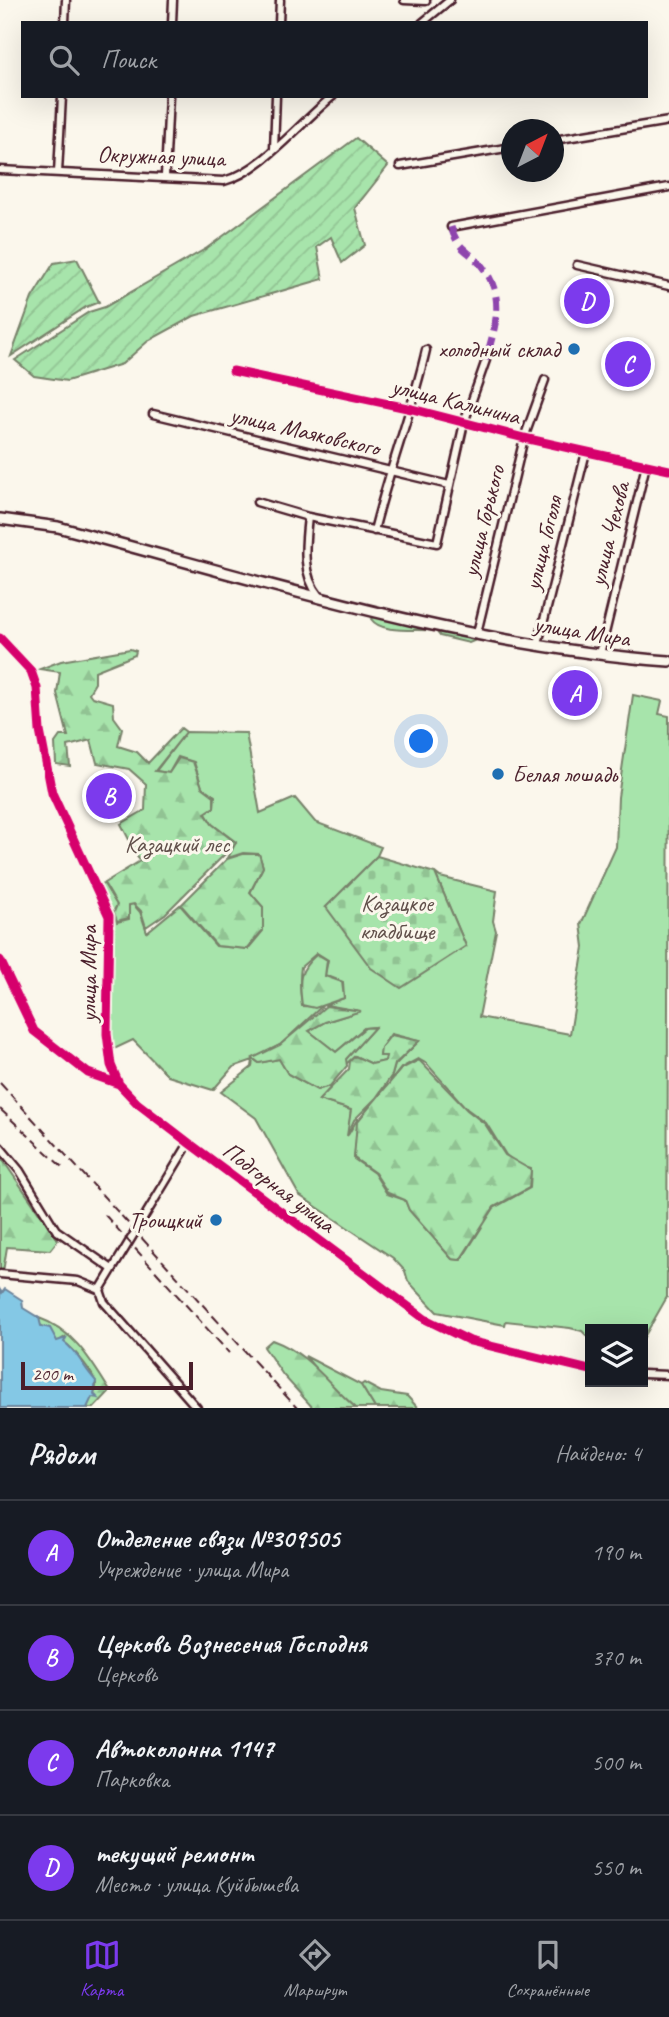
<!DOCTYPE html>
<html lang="ru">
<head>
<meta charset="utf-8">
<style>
  :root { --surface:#171b24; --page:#242831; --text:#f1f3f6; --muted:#9ea1a6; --line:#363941; --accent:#7c3aed }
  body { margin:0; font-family:Caveat,sans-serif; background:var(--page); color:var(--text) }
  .controls { position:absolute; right:21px; bottom:21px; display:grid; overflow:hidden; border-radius:0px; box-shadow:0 7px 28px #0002 }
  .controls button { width:63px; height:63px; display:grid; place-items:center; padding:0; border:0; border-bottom:2px solid var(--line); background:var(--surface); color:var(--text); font:35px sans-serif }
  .compass { position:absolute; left:501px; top:119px; width:63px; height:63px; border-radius:50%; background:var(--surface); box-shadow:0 7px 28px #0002; rotate:42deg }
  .scale { position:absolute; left:21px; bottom:18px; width:172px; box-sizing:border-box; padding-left:7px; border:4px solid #4a1f2b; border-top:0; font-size:19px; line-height:24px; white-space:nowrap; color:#4a1f2b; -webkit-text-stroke:5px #fbf7ec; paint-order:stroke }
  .you { position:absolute; left:422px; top:742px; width:24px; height:24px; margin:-18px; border:5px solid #fff; border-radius:50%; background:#1a73e8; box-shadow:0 0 0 10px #1a73e833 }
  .badge { display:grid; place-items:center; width:46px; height:46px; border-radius:50%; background:var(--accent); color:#fff; font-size:23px; font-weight:700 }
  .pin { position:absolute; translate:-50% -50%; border:4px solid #fff; box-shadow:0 2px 7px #0006 }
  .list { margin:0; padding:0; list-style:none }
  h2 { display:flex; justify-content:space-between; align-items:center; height:91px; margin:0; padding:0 28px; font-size:30px }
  h2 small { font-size:23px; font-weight:400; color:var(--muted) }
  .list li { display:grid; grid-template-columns:46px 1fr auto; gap:21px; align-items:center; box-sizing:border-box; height:105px; padding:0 28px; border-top:2px solid var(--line) }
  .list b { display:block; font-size:26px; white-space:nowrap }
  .list p { margin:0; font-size:23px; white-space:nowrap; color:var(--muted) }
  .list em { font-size:23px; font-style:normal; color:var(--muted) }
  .icon { flex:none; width:38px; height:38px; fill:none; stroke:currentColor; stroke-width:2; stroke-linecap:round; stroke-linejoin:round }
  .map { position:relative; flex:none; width:669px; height:1408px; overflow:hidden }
  .search { position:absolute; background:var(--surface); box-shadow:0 7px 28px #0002; left:21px; right:21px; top:21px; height:77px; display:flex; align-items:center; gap:18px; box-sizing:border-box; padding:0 24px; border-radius:0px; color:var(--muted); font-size:26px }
  .sheet { height:511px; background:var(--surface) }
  nav { display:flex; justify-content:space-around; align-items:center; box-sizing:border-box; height:98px; border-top:2px solid var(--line); background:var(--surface); font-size:19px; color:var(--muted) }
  nav a { display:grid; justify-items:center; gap:4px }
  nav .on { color:var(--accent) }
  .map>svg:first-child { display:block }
  .grass { fill:#a7e4ab; stroke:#78826b; stroke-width:2; fill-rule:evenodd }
  .forest { fill:url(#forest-firs); stroke:#78826b; stroke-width:2 }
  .cemetery { fill:url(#cemetery-stones); stroke:#78826b; stroke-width:2 }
  .garden { fill:url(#garden-furrows); stroke:#78826b; stroke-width:2 }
  .water { fill:#84c8e5; stroke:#6d849b; stroke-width:2 }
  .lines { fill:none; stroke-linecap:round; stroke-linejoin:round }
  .street-casing { stroke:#4a1f2b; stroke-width:11 }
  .secondary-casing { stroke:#4a1f2b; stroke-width:14 }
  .street { stroke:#fbf7ec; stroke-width:6 }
  .secondary { stroke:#fbf7ec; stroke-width:9 }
  .rail { stroke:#4a1f2b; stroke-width:2; stroke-dasharray:10 5; stroke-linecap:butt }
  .quiet { stroke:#8e44ad; stroke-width:7; stroke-dasharray:14 7; stroke-linecap:butt }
  .cycleway-casing { stroke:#fbf7ec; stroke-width:13 }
  .cycleway { stroke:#d6006c; stroke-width:9 }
  .poi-dot { fill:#1f6fb2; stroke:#fbf7ec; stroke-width:2.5 }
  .labels { text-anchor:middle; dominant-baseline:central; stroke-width:6; stroke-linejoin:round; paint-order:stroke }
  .street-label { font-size:24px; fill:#4a1f2b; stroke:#fbf7ec }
  .poi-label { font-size:24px; fill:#4a1f2b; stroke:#fbf7ec; text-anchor:end }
  .park-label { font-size:24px; fill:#61504b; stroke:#fbf7ec }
</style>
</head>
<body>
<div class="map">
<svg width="669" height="1408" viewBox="0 0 669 1408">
  <defs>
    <pattern id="forest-firs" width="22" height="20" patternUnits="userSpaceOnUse" patternTransform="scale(1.75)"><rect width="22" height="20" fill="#a7e4ab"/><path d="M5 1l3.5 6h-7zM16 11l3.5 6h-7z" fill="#91c393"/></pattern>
    <pattern id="cemetery-stones" width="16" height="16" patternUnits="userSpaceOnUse" patternTransform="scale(1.75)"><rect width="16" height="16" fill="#a7e4ab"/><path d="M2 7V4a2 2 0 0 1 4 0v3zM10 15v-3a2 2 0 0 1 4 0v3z" fill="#91c393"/></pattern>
    <pattern id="garden-furrows" width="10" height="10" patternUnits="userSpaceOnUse" patternTransform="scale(1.75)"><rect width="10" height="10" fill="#a7e4ab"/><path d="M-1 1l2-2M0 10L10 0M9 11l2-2" fill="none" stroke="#91c393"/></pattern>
  </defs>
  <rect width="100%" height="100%" fill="#fbf7ec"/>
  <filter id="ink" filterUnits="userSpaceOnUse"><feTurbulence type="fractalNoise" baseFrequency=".0143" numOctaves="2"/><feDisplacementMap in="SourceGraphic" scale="14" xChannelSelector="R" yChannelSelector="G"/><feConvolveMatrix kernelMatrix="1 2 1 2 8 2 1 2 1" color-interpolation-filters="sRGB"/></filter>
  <g filter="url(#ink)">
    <!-- grass -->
    <path class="grass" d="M378 615 468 635 474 641 469 643 440 636 436 631C419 628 382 635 371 619Z
      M633 695 662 701 659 714 669 716 667 1297 643 1339V1329H590V1339L582 1331 570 1328 506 1321 505 1325 437 1312 408 1281 405 1271 393 1258 299 1195 256 1118 221 1092 252 1067 253 1060 233 1067 213 1090 168 1076 133 1040 112 1050 111 916 100 885 104 884 117 905 113 912 117 922 129 919V905L133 904 140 912 147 932 180 905 216 946 248 949 263 931V907L250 893 263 867 259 854 243 853 228 858 236 842 212 824 205 812 214 808 215 796 202 787 194 762 178 757 169 773 156 771 186 732 246 733 260 813 295 798 315 822 381 847 377 856 326 907 466 946 435 873 440 877 497 891 493 921 496 931 479 1017 570 1034 584 947 581 924 616 847 618 797ZM317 953 328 960 325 975 343 982 344 998 326 1005 360 1011 325 1022 309 1031 336 1052 364 1028 375 1027 346 1059V1064L355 1056 372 1064 385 1061 387 1056H380L381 1048 391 1034 419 1041 395 1065 390 1082 401 1068 418 1059 427 1064 467 1109 486 1123 506 1155 518 1165 531 1169 530 1188 494 1208 461 1260 452 1259 409 1210 405 1200 387 1194 374 1173 354 1159 358 1118 348 1135 351 1110 319 1100 333 1085 317 1090 288 1074 279 1059 259 1063 253 1059 280 1045 321 1007 302 1006C300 993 299 980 301 967Z
      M305 1356 361 1385 375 1408H356L324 1379Z"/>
    <!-- forest -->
    <path class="forest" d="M130 649 136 651 135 655 95 671V683L89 693 92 697 113 703 114 717 122 728 118 746 137 752 148 763 181 728 186 732 155 771 169 773 179 758 193 762 202 787 214 796V807L205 813 212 824 236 843 165 914 146 927 141 911 134 904 129 905V918L117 921 114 912 117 905 104 883 140 861 121 824 145 810 146 784 129 769 97 763 91 740 68 746 70 766 56 764 55 743 60 736H68L57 693 60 672 40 669 61 661Z
      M243 854H259L263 867 250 892 263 907V930L247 949 217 946 181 905 227 859Z
      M317 954 327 960 325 976 342 982 344 998 315 1008 302 1005C299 980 297 972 317 954Z
      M326 1006 361 1011 325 1022 309 1031 336 1052 365 1028 375 1027 346 1059 347 1066 330 1086 317 1090 288 1074 279 1059 259 1063 253 1058 280 1045Z
      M391 1035 419 1041 395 1064 392 1075 376 1098 354 1120 347 1136 351 1110 319 1100 349 1069 350 1061 355 1056 372 1064 385 1061 386 1056H380L381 1048Z
      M419 1060 467 1110 485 1124 505 1155 531 1170 529 1188 494 1207 460 1260 452 1259 409 1210 405 1200 388 1193 375 1173 354 1158 357 1122 401 1069Z
      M0 1156 58 1240 50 1250 7 1247 3 1272H0Z
      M39 1318C74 1330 91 1361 110 1391L94 1408H87C88 1400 95 1395 96 1387 98 1377 72 1347 64 1342L65 1337 57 1342 51 1332 39 1324Z
      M272 1340C310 1354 326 1382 356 1408H313L283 1375 264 1347Z
      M364 1383 381 1392 407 1396 418 1408H375L361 1385Z"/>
    <!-- cemetery -->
    <path class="cemetery" d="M377 856 435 873 466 946 401 988 371 968 326 907Z"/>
    <!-- garden -->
    <path class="garden" d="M356 138 388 166 355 208 365 245 342 263 331 237 317 247 323 279 194 316 148 341 122 364 67 381 34 376 15 360 89 312 105 307 207 248Z
      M77 259 99 302 86 307 11 356 32 298 54 263Z"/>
    <!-- water -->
    <path class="water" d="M5 1289 22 1300 23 1308 39 1318 41 1326 50 1328 57 1341 66 1338 64 1342C79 1353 83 1368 96 1381L94 1394 98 1398 92 1397 87 1408H0V1290L2 1293Z"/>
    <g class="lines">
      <defs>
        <path id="street" d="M404 0 426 1
          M65 23 66 0
          M172 23 173 0
          M279 23 280 0
          M422 23 450 0
          M554 140 669 121
          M274 149 276 96
          M400 166 512 147
          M0 170 224 181C262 171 302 121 333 96
          M58 173 62 96
          M165 176 169 96
          M451 227 669 187
          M577 265 669 286
          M233 371 412 409 524 438 669 470
          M153 414 449 485
          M257 502 308 517 437 543 464 423 486 360
          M308 517C305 544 301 574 319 596
          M374 531C389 470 412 411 426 350
          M477 633 524 438 545 380
          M0 638 31 671 37 688 40 731 52 793 109 916 107 1034 111 1065 119 1084
          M538 644 586 452
          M600 654 646 465
          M0 960 34 1031 88 1073 119 1084 137 1103 189 1143 425 1319 470 1341 590 1370
          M189 1143 100 1290 104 1302 197 1408
          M0 1147 20 1171 56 1230 112 1269
          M0 1274 78 1281 100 1290
          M643 1374 669 1375"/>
        <path id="secondary" d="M0 519 58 527C258 580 461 646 669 661"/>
      </defs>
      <!-- street casing -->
      <use href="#street" class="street-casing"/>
      <!-- secondary casing -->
      <use href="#secondary" class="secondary-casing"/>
      <!-- street -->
      <use href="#street" class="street"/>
      <!-- secondary -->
      <use href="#secondary" class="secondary"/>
      <!-- rail -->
      <path class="rail" d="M0 1083 297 1408
        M0 1109 63 1168
        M105 1215 229 1353"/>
      <!-- quiet -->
      <path class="quiet" d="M451 227C458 250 467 249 481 265 507 297 495 325 486 360"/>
      <defs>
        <path id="cycleway" d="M233 371 412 409 524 438 669 470
          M0 638 31 671 37 688 40 731 52 793 109 916 107 1034 111 1065 119 1084
          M0 960 34 1031 88 1073 119 1084 137 1103 189 1143 425 1319 470 1341 590 1370"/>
      </defs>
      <!-- cycleway casing -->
      <use href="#cycleway" class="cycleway-casing"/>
      <!-- cycleway -->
      <use href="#cycleway" class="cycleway"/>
    </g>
  </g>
  <!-- markers -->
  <g class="poi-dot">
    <circle cx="574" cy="349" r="7"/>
    <circle cx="498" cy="774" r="7"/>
    <circle cx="216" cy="1220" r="7"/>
  </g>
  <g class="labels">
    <!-- street labels -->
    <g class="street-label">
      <text transform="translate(161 156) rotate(2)">Окружная улица</text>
      <text transform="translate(456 401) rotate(14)">улица Калинина</text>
      <text transform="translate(305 431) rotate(13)">улица Маяковского</text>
      <text transform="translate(483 521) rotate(-76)">улица Горького</text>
      <text transform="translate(609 534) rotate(-76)">улица Чехова</text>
      <text transform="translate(543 543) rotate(-76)">улица Гоголя</text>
      <text transform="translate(582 631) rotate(9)">улица Мира</text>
      <text transform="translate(88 974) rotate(-90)">улица Мира</text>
      <text transform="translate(279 1187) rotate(37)">Подгорная улица</text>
    </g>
    <!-- poi labels -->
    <g class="poi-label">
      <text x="560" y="349">холодный склад</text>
      <text x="512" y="774" text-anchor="start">Белая лошадь</text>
      <text x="202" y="1220">Троицкий</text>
    </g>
    <!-- park labels -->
    <g class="park-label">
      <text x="177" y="844">Казацкий лес</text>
      <text x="397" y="903">Казацкое<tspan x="397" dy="28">кладбище</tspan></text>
    </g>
  </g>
</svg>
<div class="controls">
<button><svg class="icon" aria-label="layers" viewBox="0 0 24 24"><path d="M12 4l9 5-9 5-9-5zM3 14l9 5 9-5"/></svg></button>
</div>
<svg class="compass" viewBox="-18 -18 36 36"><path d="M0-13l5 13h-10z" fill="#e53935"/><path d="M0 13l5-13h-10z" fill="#9ea1a6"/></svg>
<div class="scale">200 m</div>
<div class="you"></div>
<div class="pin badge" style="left:575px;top:693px">A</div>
<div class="pin badge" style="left:109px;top:796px">B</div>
<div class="pin badge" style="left:628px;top:364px">C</div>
<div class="pin badge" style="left:587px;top:301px">D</div>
<div class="search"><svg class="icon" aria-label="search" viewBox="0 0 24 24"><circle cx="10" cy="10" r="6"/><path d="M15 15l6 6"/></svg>Поиск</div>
</div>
<section class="sheet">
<h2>Рядом<small>Найдено: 4</small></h2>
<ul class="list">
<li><span class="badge">A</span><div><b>Отделение связи №309505</b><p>Учреждение · улица Мира</p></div><em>190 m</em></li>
<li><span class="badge">B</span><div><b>Церковь Вознесения Господня</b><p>Церковь</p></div><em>370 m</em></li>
<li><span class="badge">C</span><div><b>Автоколонна 1147</b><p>Парковка</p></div><em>500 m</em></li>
<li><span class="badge">D</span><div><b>текущий ремонт</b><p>Место · улица Куйбышева</p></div><em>550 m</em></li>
</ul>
</section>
<nav>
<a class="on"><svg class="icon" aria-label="map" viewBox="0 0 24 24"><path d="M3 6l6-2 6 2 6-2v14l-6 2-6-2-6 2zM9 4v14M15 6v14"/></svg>Карта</a>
<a><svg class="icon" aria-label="directions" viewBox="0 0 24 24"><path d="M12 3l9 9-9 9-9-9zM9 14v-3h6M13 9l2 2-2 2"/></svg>Маршрут</a>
<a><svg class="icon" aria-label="saved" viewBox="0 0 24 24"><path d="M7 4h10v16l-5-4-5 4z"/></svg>Сохранённые</a>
</nav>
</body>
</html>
